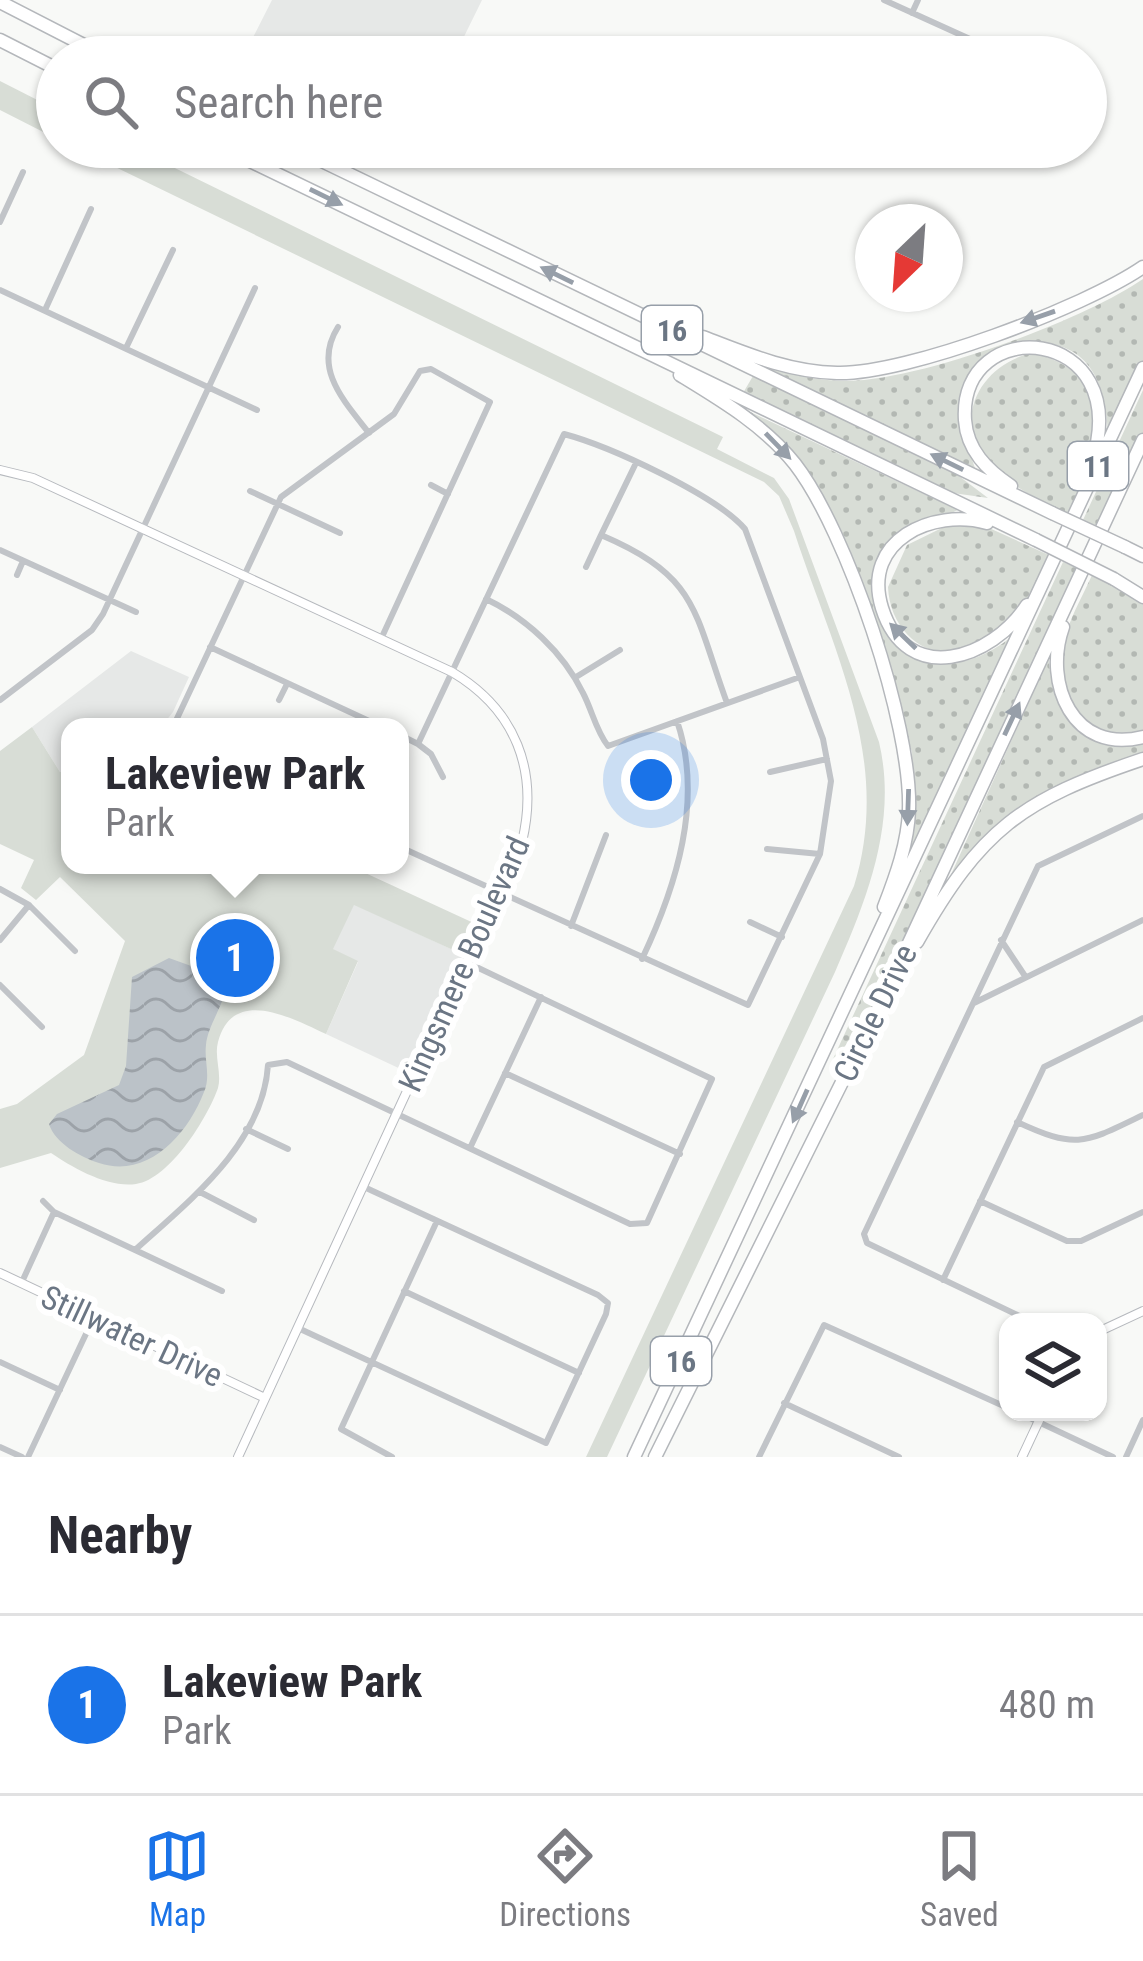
<!DOCTYPE html>
<html lang="en">
<head>
<meta charset="utf-8">
<style>
  :root { --surface:#fff; --page:#f2f2f3; --text:#2b2b33; --muted:#7c7c81; --line:#e1e1e2; --accent:#1a73e8 }
  body { margin:0; font-family:"Roboto Condensed",sans-serif; background:var(--page); color:var(--text) }
  .controls { position:absolute; right:36px; bottom:36px; display:grid; overflow:hidden; border-radius:24px; box-shadow:0 3px 9px #0004 }
  .controls button { width:108px; height:108px; display:grid; place-items:center; padding:0; border:0; border-bottom:3px solid var(--line); background:var(--surface); color:var(--text); font:60px sans-serif }
  .compass { position:absolute; left:855px; top:204px; width:108px; height:108px; border-radius:50%; background:var(--surface); box-shadow:0 3px 9px #0004; rotate:205deg }
  .you { position:absolute; left:651px; top:780px; width:42px; height:42px; margin:-30px; border:9px solid #fff; border-radius:50%; background:#1a73e8; box-shadow:0 0 0 18px #1a73e833 }
  .badge { display:grid; place-items:center; width:78px; height:78px; border-radius:50%; background:var(--accent); color:#fff; font-size:39px; font-weight:700 }
  .pin { position:absolute; translate:-50% -50%; border:6px solid #fff; box-shadow:0 3px 12px #0006 }
  .popup { position:absolute; left:61px; top:718px; width:348px; height:156px; box-sizing:border-box; display:grid; place-content:center; border-radius:24px; background:var(--surface); filter:drop-shadow(0 3px 9px #0005); font-size:39px; white-space:nowrap; color:var(--muted) }
  .popup b { font-size:45px; color:var(--text) }
  .popup::after { content:''; position:absolute; left:50%; top:100%; margin-left:-24px; border:24px solid transparent; border-top-color:var(--surface) }
  .list { margin:0; padding:0; list-style:none }
  h2 { display:flex; justify-content:space-between; align-items:center; height:156px; margin:0; padding:0 48px; font-size:51px }
  h2 small { font-size:39px; font-weight:400; color:var(--muted) }
  .list li { display:grid; grid-template-columns:78px 1fr auto; gap:36px; align-items:center; box-sizing:border-box; height:180px; padding:0 48px; border-top:3px solid var(--line) }
  .list b { display:block; font-size:45px; white-space:nowrap }
  .list p { margin:0; font-size:39px; white-space:nowrap; color:var(--muted) }
  .list em { font-size:39px; font-style:normal; color:var(--muted) }
  .icon { flex:none; width:66px; height:66px; fill:none; stroke:currentColor; stroke-width:2; stroke-linecap:round; stroke-linejoin:round }
  .map { position:relative; flex:none; width:1143px; height:1457px; overflow:hidden }
  .search { position:absolute; background:var(--surface); box-shadow:0 3px 9px #0004; left:36px; right:36px; top:36px; height:132px; display:flex; align-items:center; gap:30px; box-sizing:border-box; padding:0 42px; border-radius:66px; color:var(--muted); font-size:45px }
  .sheet { height:336px; background:var(--surface) }
  nav { display:flex; justify-content:space-around; align-items:center; box-sizing:border-box; height:168px; border-top:3px solid var(--line); background:var(--surface); font-size:33px; color:var(--muted) }
  nav a { display:grid; justify-items:center; gap:6px }
  nav .on { color:var(--accent) }
  .map>svg:first-child { display:block }
  .built { fill:#e6e8e7 }
  .grass { fill:url(#grass-dots) }
  .green { fill:#d8ddd6 }
  .water { fill:url(#water-waves) }
  .lines { fill:none; stroke-linecap:round; stroke-linejoin:round }
  .secondary-casing { stroke:#b6b9be; stroke-width:10 }
  .highway-casing { stroke:#b4b7bb; stroke-width:15 }
  .street { stroke:#c1c4c8; stroke-width:6 }
  .secondary { stroke:#fff; stroke-width:8 }
  .highway { stroke:#fff; stroke-width:12 }
  .highway-bridge-casing { stroke:#b4b7bb; stroke-width:15; stroke-linecap:butt }
  .highway-bridge { stroke:#fff; stroke-width:12 }
  .oneway { fill:#979fa9 }
  .labels { text-anchor:middle; dominant-baseline:central; stroke-width:12; stroke-linejoin:round; paint-order:stroke }
  .shield { fill:#fff; stroke:#979fa9; stroke-width:3 }
  .shield-label { font-size:30px; font-weight:bold; fill:#6b7684 }
  .street-label { font-size:33px; fill:#6b7684; stroke:#fff }
</style>
</head>
<body>
<div class="map">
<svg width="1143" height="1457" viewBox="0 0 1143 1457">
  <defs>
    <pattern id="grass-dots" width="8" height="8" patternUnits="userSpaceOnUse" patternTransform="scale(3)"><rect width="8" height="8" fill="#d8ddd6"/><path d="M2 2h.1M6 6h.1" fill="none" stroke="#b3b8b3" stroke-width="1.8" stroke-linecap="round"/></pattern>
    <pattern id="water-waves" width="16" height="10" patternUnits="userSpaceOnUse" patternTransform="scale(3)"><rect width="16" height="10" fill="#bbc2c8"/><path d="M0 5q4-4 8 0t8 0" fill="none" stroke="#9ca2a8"/></pattern>
  </defs>
  <rect width="100%" height="100%" fill="#f8f9f7"/>
  <!-- built -->
  <path class="built" d="M272 0H482L454 57H243Z
    M131 651 189 677 173 712 161 727H70V772H60L32 727Z
    M354 904 464 955 407 1072 326 1034 358 962 332 949Z"/>
  <!-- grass -->
  <path class="grass" d="M1143 279V362L1108 437C1107 377 1084 333 1016 345 960 392 951 398 976 471L766 367C793 375 820 381 848 381 921 380 1082 321 1143 279Z
    M1033 353C1123 375 1095 449 1071 515 1041 501 1006 485 985 458 951 413 986 362 1033 353Z
    M753 376 955 473 988 498 953 493 743 393Z
    M1143 390V436L1100 529 1083 520Z
    M742 408 958 510C940 519 916 518 898 533 827 596 914 716 1011 637L906 863 913 819 912 752 832 518Z
    M950 524 987 527 1051 556C1035 587 1015 629 982 646 935 669 890 636 888 587L907 545Z
    M1063 562 1081 570 867 1022 833 1059Z
    M1092 575 1143 601V734C1093 744 1059 704 1062 656 1063 629 1081 600 1092 575Z
    M1049 657C1050 711 1084 756 1143 744V753C1045 791 1019 799 949 879Z"/>
  <!-- green -->
  <path class="green" d="M0 81 57 110V139L0 110Z
    M74 147H132L723 437 717 449 774 478 789 499 879 742C898 822 867 899 835 972L607 1457H586L854 886C893 760 833 651 794 531L779 496 764 482Z
    M32 727 60 772H70V865H348L478 925 464 955 354 905 333 949 358 961 326 1034C293 1019 233 985 218 1042 214 1057 222 1073 218 1088 208 1117 170 1179 136 1184 108 1188 73 1168 51 1153L0 1168V1109L17 1104 84 1055 125 941 60 877 36 900 21 888 34 860 0 844V751Z"/>
  <!-- water -->
  <path class="water" d="M169 958 205 971 222 1001C217 1015 207 1031 206 1045 204 1061 211 1076 204 1092 187 1136 147 1179 99 1163 80 1157 55 1143 49 1124L57 1114 119 1085 126 1066 132 977Z"/>
  <g class="lines">
    <defs>
      <path id="secondary" d="M0 470 33 478 452 672C516 710 539 771 522 842L238 1457
        M0 1273 265 1398
        M1098 1332 1143 1311
        M1022 1457 1043 1412"/>
      <path id="highway" d="M0 2 107 57
        M0 40 57 69
        M221 147 1036 540
        M293 147 1052 513
        M703 337C747 354 789 372 837 373 906 375 1085 307 1143 267
        M680 375C721 400 765 426 795 464 847 531 912 725 909 810 908 843 896 876 884 907
        M1011 486C987 470 967 450 965 420 958 312 1136 324 1092 462
        M987 523C933 508 861 540 882 608 907 688 992 659 1027 605
        M1125 547 1143 556
        M1114 579 1143 597
        M1063 627C1043 683 1073 755 1143 737
        M917 942C981 829 1021 800 1143 759
        M634 1457 1143 368
        M655 1457 875 1016 1143 440"/>
    </defs>
    <!-- secondary casing -->
    <use href="#secondary" class="secondary-casing"/>
    <!-- highway casing -->
    <use href="#highway" class="highway-casing"/>
    <!-- street -->
    <path class="street" d="M884 0 1003 54
      M912 13 918 0
      M0 222 23 172
      M0 290 257 410
      M45 310 91 209
      M338 327C312 368 344 401 369 433
      M126 348 173 250
      M635 465 601 535C699 577 693 610 727 703
      M431 485 448 494
      M250 491 340 533
      M0 550 136 612
      M586 567 601 535
      M17 575 23 561
      M486 599C526 618 563 652 583 693 592 710 596 731 608 746L800 677
      M210 647 382 727
      M576 677 620 650
      M0 700 92 630 103 614 255 288
      M279 700 287 684
      M173 727 281 497 394 414 420 371 431 369 490 402 381 639
      M400 735 418 744 564 434C609 446 716 495 745 529L823 739 831 781 820 854 748 1005 400 847
      M418 744 431 754 443 777
      M770 772 827 759
      M767 849 820 854
      M0 889 29 905 0 940
      M29 905 75 951
      M750 922 782 937
      M571 926 606 835
      M1001 940 1025 976
      M642 959C676 887 704 800 677 721
      M0 985 42 1027
      M974 1003 1143 920
      M505 1073 680 1154
      M1017 1122C1077 1150 1085 1143 1143 1115
      M246 1129 288 1149
      M470 1148 541 997
      M200 1192 254 1220
      M43 1201 54 1212
      M980 1201 1067 1241H1081L1143 1212
      M135 1250 222 1291
      M943 1280 1044 1067 1143 1018
      M21 1284 54 1212 135 1250C189 1201 263 1144 268 1065L287 1062 630 1224 647 1223 712 1079 468 963
      M404 1291 579 1373
      M1032 1322 867 1243 864 1234 1038 866 1143 816
      M298 1328 546 1443 606 1314 608 1303 598 1295 364 1187
      M0 1362 60 1390
      M784 1403 899 1457
      M1017 1412 1113 1457
      M0 1447 22 1457
      M28 1457 93 1319
      M392 1457 341 1429 437 1221
      M759 1457 824 1325 1008 1408
      M1126 1457 1143 1420"/>
    <!-- secondary -->
    <use href="#secondary" class="secondary"/>
    <!-- highway -->
    <use href="#highway" class="highway"/>
    <defs>
      <path id="highway-bridge" d="M1052 513 1125 547
        M1036 540 1114 579"/>
    </defs>
    <!-- highway-bridge casing -->
    <use href="#highway-bridge" class="highway-bridge-casing"/>
    <!-- highway-bridge -->
    <use href="#highway-bridge" class="highway-bridge"/>
  </g>
  <!-- one-way arrows -->
  <defs><path id="oneway-solid" d="M-6-.8H1V-3.2L6.5 0L1 3.2V.8H-6Z" transform="scale(3)"/></defs>
  <g class="oneway">
    <use href="#oneway-solid" transform="translate(326 197) rotate(26)"/>
    <use href="#oneway-solid" transform="translate(557 275) rotate(-154)"/>
    <use href="#oneway-solid" transform="translate(1038 317) rotate(161)"/>
    <use href="#oneway-solid" transform="translate(778 446) rotate(46)"/>
    <use href="#oneway-solid" transform="translate(947 462) rotate(-154)"/>
    <use href="#oneway-solid" transform="translate(903 636) rotate(-136)"/>
    <use href="#oneway-solid" transform="translate(1012 719) rotate(-65)"/>
    <use href="#oneway-solid" transform="translate(908 807) rotate(92)"/>
    <use href="#oneway-solid" transform="translate(800 1106) rotate(114)"/>
  </g>
  <g class="labels">
    <!-- shield labels -->
    <g class="shield">
      <rect x="642" y="306" width="60" height="48" rx="9"/>
      <rect x="1068" y="442" width="60" height="48" rx="9"/>
      <rect x="651" y="1337" width="60" height="48" rx="9"/>
    </g>
    <g class="shield-label">
      <text x="672" y="330">16</text>
      <text x="1098" y="466">11</text>
      <text x="681" y="1361">16</text>
    </g>
    <!-- street labels -->
    <g class="street-label">
      <text transform="translate(464 964) rotate(-66)">Kingsmere Boulevard</text>
      <text transform="translate(875 1013) rotate(-64)">Circle Drive</text>
      <text transform="translate(132 1336) rotate(25)">Stillwater Drive</text>
    </g>
  </g>
</svg>
<div class="controls">
<button><svg class="icon" aria-label="layers" viewBox="0 0 24 24"><path d="M12 4l9 5-9 5-9-5zM3 14l9 5 9-5"/></svg></button>
</div>
<svg class="compass" viewBox="-18 -18 36 36"><path d="M0-13l5 13h-10z" fill="#e53935"/><path d="M0 13l5-13h-10z" fill="#7c7c81"/></svg>
<div class="you"></div>
<div class="pin badge" style="left:235px;top:958px">1</div>
<div class="popup"><b>Lakeview Park</b>Park</div>
<div class="search"><svg class="icon" aria-label="search" viewBox="0 0 24 24"><circle cx="10" cy="10" r="6"/><path d="M15 15l6 6"/></svg>Search here</div>
</div>
<section class="sheet">
<h2>Nearby<small></small></h2>
<ul class="list">
<li><span class="badge">1</span><div><b>Lakeview Park</b><p>Park</p></div><em>480 m</em></li>
</ul>
</section>
<nav>
<a class="on"><svg class="icon" aria-label="map" viewBox="0 0 24 24"><path d="M3 6l6-2 6 2 6-2v14l-6 2-6-2-6 2zM9 4v14M15 6v14"/></svg>Map</a>
<a><svg class="icon" aria-label="directions" viewBox="0 0 24 24"><path d="M12 3l9 9-9 9-9-9zM9 14v-3h6M13 9l2 2-2 2"/></svg>Directions</a>
<a><svg class="icon" aria-label="saved" viewBox="0 0 24 24"><path d="M7 4h10v16l-5-4-5 4z"/></svg>Saved</a>
</nav>
</body>
</html>
